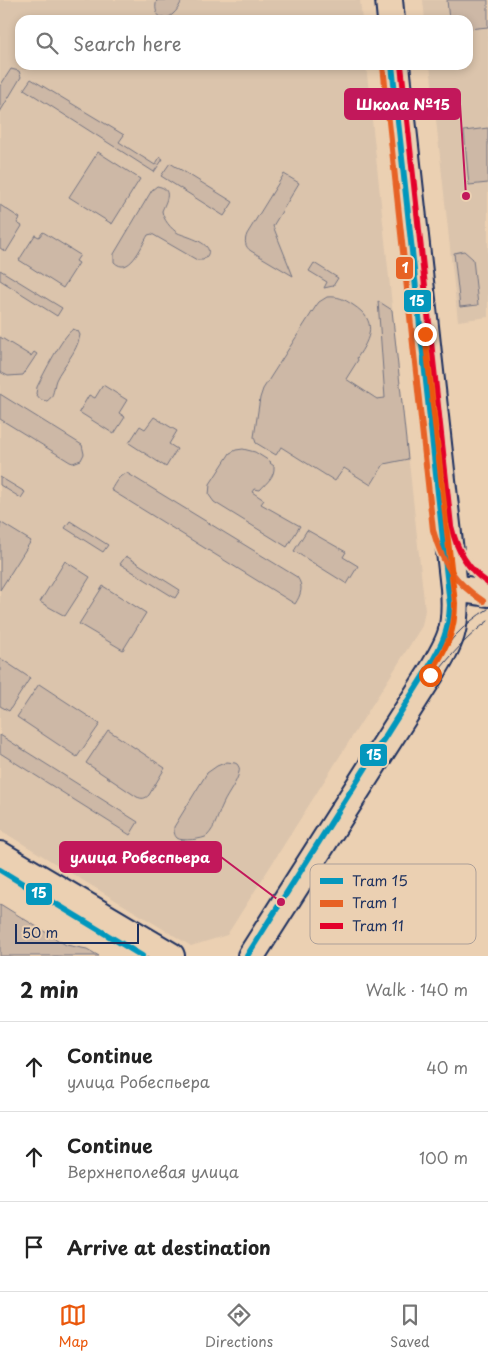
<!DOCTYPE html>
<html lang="en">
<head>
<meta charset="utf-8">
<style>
  :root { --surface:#fff; --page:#f2f2f2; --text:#222; --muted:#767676; --line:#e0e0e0; --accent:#ea580c }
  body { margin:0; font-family:"Playpen Sans",sans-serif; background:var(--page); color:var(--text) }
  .scale { position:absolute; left:15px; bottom:12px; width:124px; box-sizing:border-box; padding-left:5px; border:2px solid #1b2f5e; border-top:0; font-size:14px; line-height:18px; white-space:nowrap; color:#1b2f5e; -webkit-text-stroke:4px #ebd0b2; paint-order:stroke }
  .stop { position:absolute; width:15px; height:15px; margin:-11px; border:4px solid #ea580c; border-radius:50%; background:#fff }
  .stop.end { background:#ea580c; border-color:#fff; box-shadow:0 1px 5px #0008 }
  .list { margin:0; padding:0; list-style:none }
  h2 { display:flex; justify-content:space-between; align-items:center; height:65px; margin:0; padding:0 20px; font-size:21px }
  h2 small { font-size:16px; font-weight:400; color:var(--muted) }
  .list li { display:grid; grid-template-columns:32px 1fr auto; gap:15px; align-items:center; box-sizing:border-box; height:90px; padding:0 20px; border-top:1px solid var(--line) }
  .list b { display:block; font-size:19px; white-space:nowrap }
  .list p { margin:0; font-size:16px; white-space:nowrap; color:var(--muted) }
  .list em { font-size:16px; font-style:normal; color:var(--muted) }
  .icon { flex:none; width:28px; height:28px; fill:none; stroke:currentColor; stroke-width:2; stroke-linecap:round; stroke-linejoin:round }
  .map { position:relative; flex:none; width:488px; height:956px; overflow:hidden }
  .search { position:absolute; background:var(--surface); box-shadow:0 2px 8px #0003; left:15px; right:15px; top:15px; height:55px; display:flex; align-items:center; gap:12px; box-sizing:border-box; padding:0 18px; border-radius:15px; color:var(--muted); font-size:19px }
  .sheet { height:335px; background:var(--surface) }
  nav { display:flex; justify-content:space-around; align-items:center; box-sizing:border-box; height:70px; border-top:1px solid var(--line); background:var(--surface); font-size:14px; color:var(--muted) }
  nav a { display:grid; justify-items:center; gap:2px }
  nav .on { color:var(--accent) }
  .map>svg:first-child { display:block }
  .built { fill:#dbc4ac }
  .green { fill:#cdb8a6; stroke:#747482 }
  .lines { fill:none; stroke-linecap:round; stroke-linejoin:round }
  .secondary-casing { stroke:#1b2f5e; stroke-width:30 }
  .secondary { stroke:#ebd0b2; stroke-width:26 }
  .tram { stroke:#1b2f5e; stroke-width:1 }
  .tram-1-casing { stroke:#ebd0b2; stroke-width:10 }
  .tram-2-casing { stroke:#ebd0b2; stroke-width:10 }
  .tram-3-casing { stroke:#ebd0b2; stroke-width:10 }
  .tram-1 { stroke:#0497bd; stroke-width:6 }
  .tram-2 { stroke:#e76225; stroke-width:6 }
  .tram-3 { stroke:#e4002b; stroke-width:6 }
  .route { stroke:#ea580c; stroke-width:6 }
  .key { fill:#ebd0b2; stroke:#ada099; stroke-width:1 }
  .key-label { font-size:14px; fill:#1b2f5e }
  .leader { fill:none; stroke:#c2185b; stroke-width:2 }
  .callout-dot { fill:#c2185b; stroke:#ebd0b2; stroke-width:2 }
  .callout { fill:#c2185b; stroke:#c2185b; stroke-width:2 }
  .callout-label { font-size:15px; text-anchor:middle; font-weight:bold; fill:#fff }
  .line-badge { stroke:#ebd0b2; stroke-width:2 }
  .badge-label { font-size:14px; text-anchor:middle; font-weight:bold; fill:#fff }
</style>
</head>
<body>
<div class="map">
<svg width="488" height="956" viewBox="0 0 488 956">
  <rect width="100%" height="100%" fill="#ebd0b2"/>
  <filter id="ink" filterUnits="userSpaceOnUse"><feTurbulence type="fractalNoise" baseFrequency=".02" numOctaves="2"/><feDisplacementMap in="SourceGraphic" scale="10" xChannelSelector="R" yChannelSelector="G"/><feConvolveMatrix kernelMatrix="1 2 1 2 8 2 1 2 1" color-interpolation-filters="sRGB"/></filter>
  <g filter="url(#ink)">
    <!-- built -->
    <path class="built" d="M0 0H360L362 20H20V65H366L425 610 422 626 227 935 191 946 0 830Z
      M423 0H488V317L458 321 430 65H468V20H425Z"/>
    <!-- green -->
    <path class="green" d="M157 0H182C180 5 177 11 173 14 163 24 152 14 157 0Z
      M447 0H488V27L468 29V20H449Z
      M11 69 19 71 21 77 0 112V86Z
      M31 79 124 135 119 142 155 165 160 157 163 159 154 172 24 89Z
      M488 128V183L469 185 464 131Z
      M98 152 140 179 112 224 69 197Z
      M170 163 233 202 224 216 161 176Z
      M284 174 299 183 273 226 293 276 251 251C245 247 244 241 247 234Z
      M157 186C174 189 166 201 162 211 163 219 171 229 178 233 187 237 222 245 203 260H197L152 234 148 235C141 247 129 277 114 262V254L152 190Z
      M0 205 20 218 17 223 22 226 6 252 0 248Z
      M43 232 80 255 76 261 79 263 63 288 19 260 35 235 39 237Z
      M464 251 473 259 478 305 460 307 454 253Z
      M314 263 338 278 333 286 324 288 327 282 309 271Z
      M0 270 62 308 57 316 0 280Z
      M327 297C338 296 344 299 353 305 378 321 371 337 357 358L358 360 346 379 377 399 385 398 378 301 392 310 408 459 384 464 371 485 344 468 335 481 281 447 276 455 256 443 254 437 260 398 263 389 316 306 319 302Z
      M73 329 78 331 80 335C77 353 63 365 56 380 53 388 55 396 47 401L41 400 36 394 37 387C44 373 62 337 73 329Z
      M0 337 31 356 34 352 37 354 23 375 8 376 0 372Z
      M103 385 127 400 119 413 125 417 114 434 79 412 89 395 95 398Z
      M0 394 82 445 84 454 81 460 73 463 70 462 0 419Z
      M154 417 177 431 169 444 177 449 166 467 129 443 140 426 145 429Z
      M243 449 255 452 271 462 270 463 274 466C275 477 267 482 260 490L254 489 252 492 264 500 261 504 300 526 287 547 214 502 209 495 210 484 230 453 236 450Z
      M127 473 297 577C304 586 301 595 295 604L111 490C115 483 119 475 127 473Z
      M0 477 25 492 21 498 0 485Z
      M70 521 108 545 103 552 65 528Z
      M0 522 31 541 0 590Z
      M307 530 346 552 343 557 358 566 347 584 294 551Z
      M126 556 180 590 175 598 120 564Z
      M65 561 90 577 65 616 40 602Z
      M103 586 146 613 123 650 79 624Z
      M0 658 30 678 9 711 0 706Z
      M39 684 100 724 77 757 17 717Z
      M108 730 165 768 149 795C145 799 142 799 137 797L86 763Z
      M0 735 138 822 130 835 0 753Z
      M227 762 235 763 237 764C239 767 240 768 239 772 237 783 228 793 223 804 218 814 216 827 207 836 204 839 181 842 177 838 174 835 174 831 174 827L207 773 217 766Z
      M0 904 66 945 87 949 99 956H0Z"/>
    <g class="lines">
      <defs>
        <path id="secondary" d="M389 0 391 20
          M454 588 488 593
          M0 855 171 956
          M251 956 430 675C451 640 457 630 454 588L396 65"/>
      </defs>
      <!-- secondary casing -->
      <use href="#secondary" class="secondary-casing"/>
      <!-- secondary -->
      <use href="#secondary" class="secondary"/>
      <!-- tram -->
      <path class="tram" d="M429 667C445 646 464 623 488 609
        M437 673C452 654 468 636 488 621"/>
      <defs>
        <path id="tram-1" d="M0 870 142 956
          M247 956 429 667C442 645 449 631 450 605L392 65"/>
        <path id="tram-2" d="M383 66 433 530C442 563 454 582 483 601"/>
        <path id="tram-3" d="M401 65 451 526C457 550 467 569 488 583"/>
      </defs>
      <!-- tram-1 casing -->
      <use href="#tram-1" class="tram-1-casing"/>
      <!-- tram-2 casing -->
      <use href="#tram-2" class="tram-2-casing"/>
      <!-- tram-3 casing -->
      <use href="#tram-3" class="tram-3-casing"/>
      <!-- tram-1 -->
      <use href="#tram-1" class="tram-1"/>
      <!-- tram-2 -->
      <use href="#tram-2" class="tram-2"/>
      <!-- tram-3 -->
      <use href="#tram-3" class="tram-3"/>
    </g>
  </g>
  <g class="lines" filter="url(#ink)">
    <!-- route -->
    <path class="route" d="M425 334 455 603C455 635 445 649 430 675"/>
  </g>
  <!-- legend -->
  <rect x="310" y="864" width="166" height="80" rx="8" class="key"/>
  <rect x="320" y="878" width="23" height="6" fill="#0497bd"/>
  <rect x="320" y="900" width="23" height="7" fill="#e76225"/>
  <rect x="320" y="923" width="23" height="6" fill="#e4002b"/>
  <g class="key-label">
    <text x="352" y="886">Tram 15</text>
    <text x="352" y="908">Tram 1</text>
    <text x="352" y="931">Tram 11</text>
  </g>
  <!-- callouts -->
  <path class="leader" d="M466 196L460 104M281 902L221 857"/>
  <g class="callout-dot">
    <circle cx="466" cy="196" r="5"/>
    <circle cx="281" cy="902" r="5"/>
  </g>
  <g class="callout">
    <rect x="345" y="89" width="115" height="30" rx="5"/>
    <rect x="60" y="842" width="161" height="30" rx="5"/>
  </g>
  <g class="callout-label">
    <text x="403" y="110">Школа №15</text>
    <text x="140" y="863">улица Робеспьера</text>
  </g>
  <g class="line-badge">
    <rect x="395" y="256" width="19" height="24" rx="5" fill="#e76225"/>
    <rect x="403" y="289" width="29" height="24" rx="5" fill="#0497bd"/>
    <rect x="359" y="743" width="29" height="24" rx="5" fill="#0497bd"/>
    <rect x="25" y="882" width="28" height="24" rx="5" fill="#0497bd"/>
  </g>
  <g class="badge-label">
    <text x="405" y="273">1</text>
    <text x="417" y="306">15</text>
    <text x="374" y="760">15</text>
    <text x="39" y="898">15</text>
  </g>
</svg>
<div class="scale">50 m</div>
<div class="stop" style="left:430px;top:675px"></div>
<div class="stop end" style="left:425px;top:334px"></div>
<div class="search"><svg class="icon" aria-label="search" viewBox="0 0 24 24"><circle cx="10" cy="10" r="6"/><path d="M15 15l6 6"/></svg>Search here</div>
</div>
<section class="sheet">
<h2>2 min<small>Walk · 140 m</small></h2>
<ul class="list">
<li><svg class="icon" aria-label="ahead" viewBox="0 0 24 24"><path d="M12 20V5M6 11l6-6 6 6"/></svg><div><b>Continue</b><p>улица Робеспьера</p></div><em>40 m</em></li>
<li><svg class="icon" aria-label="ahead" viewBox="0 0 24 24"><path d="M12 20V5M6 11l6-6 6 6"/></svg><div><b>Continue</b><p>Верхнеполевая улица</p></div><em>100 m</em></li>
<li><svg class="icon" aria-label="arrive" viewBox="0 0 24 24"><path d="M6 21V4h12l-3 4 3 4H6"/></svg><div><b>Arrive at destination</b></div></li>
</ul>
</section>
<nav>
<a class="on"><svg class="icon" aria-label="map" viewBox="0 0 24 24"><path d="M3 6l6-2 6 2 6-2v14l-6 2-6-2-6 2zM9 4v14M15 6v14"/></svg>Map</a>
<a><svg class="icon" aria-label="directions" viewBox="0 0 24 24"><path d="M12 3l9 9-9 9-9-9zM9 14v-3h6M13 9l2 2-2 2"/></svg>Directions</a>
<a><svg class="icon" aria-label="saved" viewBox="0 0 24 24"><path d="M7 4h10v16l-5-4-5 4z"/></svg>Saved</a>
</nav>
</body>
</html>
